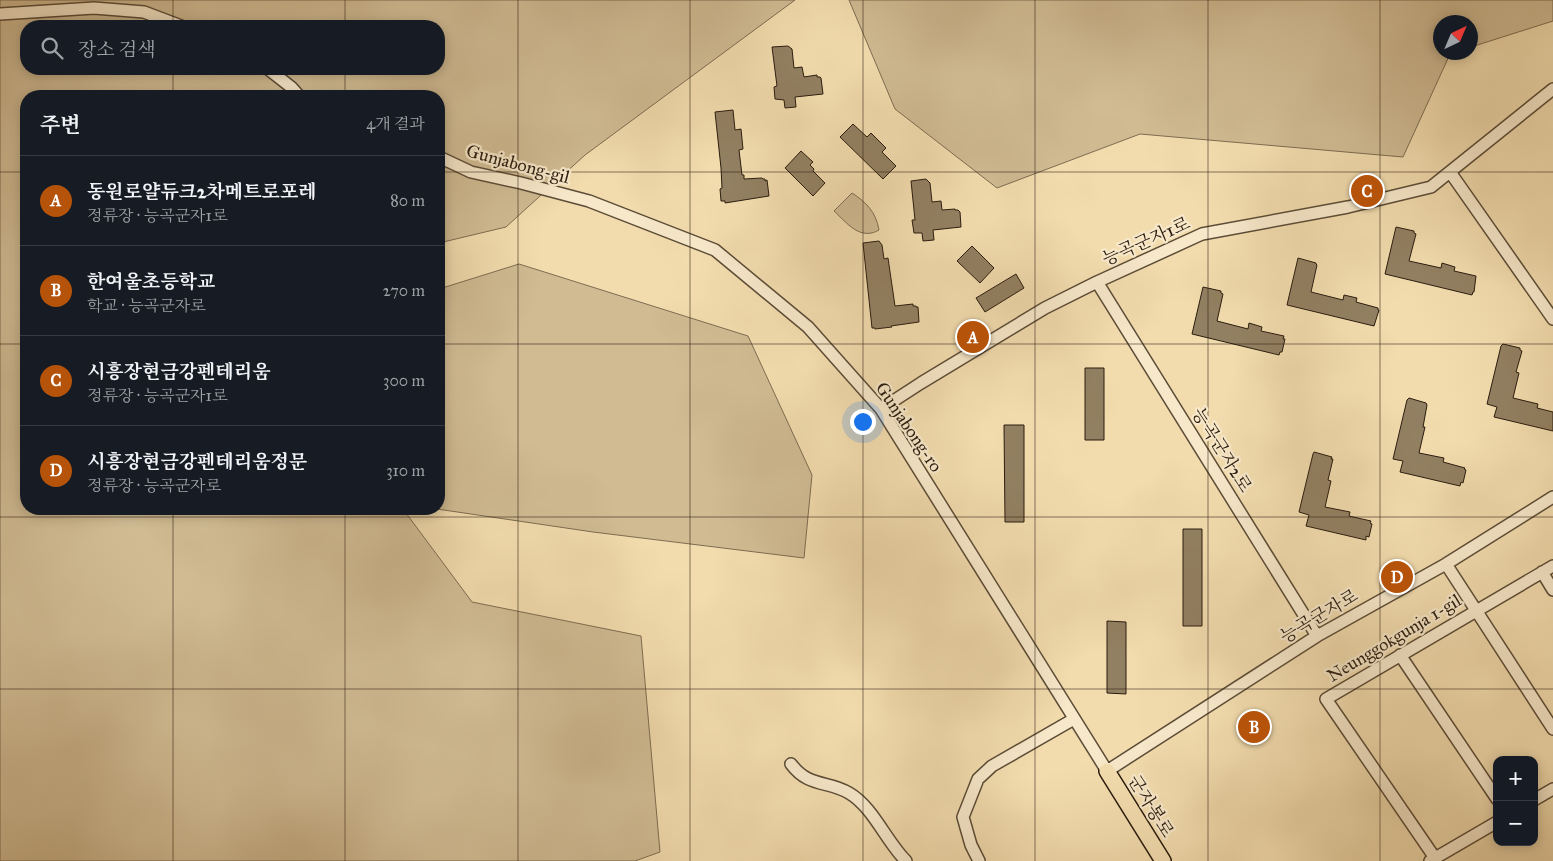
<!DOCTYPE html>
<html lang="ko">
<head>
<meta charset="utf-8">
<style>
  :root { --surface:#171b24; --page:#20242c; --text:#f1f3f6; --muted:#9ea1a6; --line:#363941; --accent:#b45309 }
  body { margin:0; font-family:"IM FELL Great Primer","Noto Serif KR",serif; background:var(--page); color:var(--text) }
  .controls { position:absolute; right:15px; bottom:15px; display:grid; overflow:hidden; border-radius:10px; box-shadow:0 2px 12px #0003 }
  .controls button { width:45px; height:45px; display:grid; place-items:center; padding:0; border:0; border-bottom:1px solid var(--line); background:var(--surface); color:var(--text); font:25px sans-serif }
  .compass { position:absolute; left:1433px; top:15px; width:45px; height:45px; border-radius:50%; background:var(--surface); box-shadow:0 2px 12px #0003; rotate:44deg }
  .you { position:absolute; left:862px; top:421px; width:18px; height:18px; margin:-12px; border:4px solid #fff; border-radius:50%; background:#1a73e8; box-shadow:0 0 0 8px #1a73e833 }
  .badge { display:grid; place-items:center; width:32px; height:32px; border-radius:50%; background:var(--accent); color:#fff; font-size:16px; font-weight:700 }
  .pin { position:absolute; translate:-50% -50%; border:2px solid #fff; box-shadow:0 1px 5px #0006 }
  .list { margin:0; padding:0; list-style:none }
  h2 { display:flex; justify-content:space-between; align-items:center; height:65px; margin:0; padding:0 20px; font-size:21px }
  h2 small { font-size:16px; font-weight:400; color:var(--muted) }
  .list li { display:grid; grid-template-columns:32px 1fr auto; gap:15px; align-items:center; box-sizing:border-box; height:90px; padding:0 20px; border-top:1px solid var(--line) }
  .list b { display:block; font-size:19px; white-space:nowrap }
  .list p { margin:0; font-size:16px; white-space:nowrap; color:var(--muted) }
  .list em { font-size:16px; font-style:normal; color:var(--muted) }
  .icon { flex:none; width:28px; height:28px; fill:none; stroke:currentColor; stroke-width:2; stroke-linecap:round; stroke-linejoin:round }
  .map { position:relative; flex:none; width:1553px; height:861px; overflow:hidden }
  .search { position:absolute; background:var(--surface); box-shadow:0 2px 12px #0003; left:20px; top:20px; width:425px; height:55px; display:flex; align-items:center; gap:12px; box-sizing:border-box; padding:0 18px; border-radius:20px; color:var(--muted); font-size:19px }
  .panel { position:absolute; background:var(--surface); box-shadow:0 2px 12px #0003; left:20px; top:90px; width:425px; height:425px; border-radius:20px }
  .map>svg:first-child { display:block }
  .green { fill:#d0bb93; stroke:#7d6c51; fill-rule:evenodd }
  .building { fill:#928062; stroke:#2a1c0f }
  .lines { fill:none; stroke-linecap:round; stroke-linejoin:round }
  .minor-casing { stroke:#5c4c37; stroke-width:14 }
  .major-casing { stroke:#2a1c0f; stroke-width:18 }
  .minor { stroke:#f7e8ca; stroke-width:11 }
  .major { stroke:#f2dcae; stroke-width:15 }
  .grid { fill:none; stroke:#2a1c0f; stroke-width:1; stroke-opacity:0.55 }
  .labels { text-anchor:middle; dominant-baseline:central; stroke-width:4.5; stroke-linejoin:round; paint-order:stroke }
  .street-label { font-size:18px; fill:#2a1c0f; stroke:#f7e8ca }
</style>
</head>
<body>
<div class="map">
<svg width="1553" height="861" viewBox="0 0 1553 861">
  <rect width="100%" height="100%" fill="#f2dcae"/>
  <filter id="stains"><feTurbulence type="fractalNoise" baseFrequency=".004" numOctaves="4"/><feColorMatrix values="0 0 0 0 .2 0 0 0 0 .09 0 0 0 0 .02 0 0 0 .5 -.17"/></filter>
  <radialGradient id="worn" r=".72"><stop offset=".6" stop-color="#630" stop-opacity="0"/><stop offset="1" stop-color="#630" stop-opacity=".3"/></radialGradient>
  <!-- green -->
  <path class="green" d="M0 0H795L585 155 506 227 439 243V96H26V509H403L472 602 641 636 660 852 635 861H0ZM26 26H439V69H26Z
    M849 0H1553V21L1471 47 1470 22H1440V52L1454 53 1450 54 1403 157 1140 134 997 188 895 109Z
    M852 193C866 202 876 212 879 230 860 241 847 223 834 211Z
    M519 264 748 336 812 475 804 558 593 532 437 509H439V289Z"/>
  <!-- building -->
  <path class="building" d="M788 46 792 49 794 68 802 67 804 77 817 75V77H820L821 78 823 94 795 97 796 107 785 108 784 100 775 99 774 87 777 86 772 47Z
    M733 110 735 130 741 129 743 149 739 150 742 175H744V179L762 178 763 179H765V181L767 180 769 196 725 203V201H721L720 189 722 188 721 168 715 112Z
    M853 124 867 137 871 133 886 148 882 152 896 166 883 179 840 137Z
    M801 151 813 162 810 165 814 169 813 171 825 183 813 196 785 168Z
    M926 179 930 183 932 202 941 201 942 210 955 209V210H958L960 212 961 227 933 230 934 240 923 241 922 233H914L912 220H915L911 181Z
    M1396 227 1414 231V233L1416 234 1409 261 1441 268 1442 263 1455 267 1454 271 1476 276 1474 292H1473L1472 295 1385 274Z
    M879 241 882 245 884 259 888 258 895 306 913 304V306H916V307H918L919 322 891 326 892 327 875 329V328H872L863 243Z
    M972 246 994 268 980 283 957 261Z
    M1298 258 1316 263V264L1317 265 1311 292 1343 300 1344 295 1357 298 1356 302 1378 308V310H1379L1374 326 1287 305Z
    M1016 274 1024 288 985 312 976 298Z
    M1203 287 1221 291V293L1223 294 1217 321 1248 329 1249 323 1262 327 1261 331 1284 336 1283 339H1285L1282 352H1280L1279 355 1192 334Z
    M1503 344 1520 348V350L1522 351 1516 372 1519 373 1513 398 1538 404 1537 408 1553 412V431L1494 417 1497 407 1487 404 1501 346Z
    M1085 368H1104V440H1085Z
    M1409 398 1426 403 1427 405 1423 427H1425L1419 453 1444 458 1443 462 1465 468 1464 469 1466 470 1463 483 1461 482 1460 486 1400 472 1403 461 1393 459 1407 400Z
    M1004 425H1024V522H1005Z
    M1314 452 1332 457 1331 459H1333L1328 480 1331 481 1325 507 1350 512 1349 516 1371 521 1370 523 1372 524 1369 537 1366 536V540L1306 526 1309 515 1299 512 1313 454Z
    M1183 529H1202V626H1183Z
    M1107 621 1126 622V694L1107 693Z"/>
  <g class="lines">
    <defs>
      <path id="minor" d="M0 14 94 8 144 12 181 26
        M268 69 291 87 299 96
        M439 157 471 172 521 183 589 201 715 250 808 327 881 409 1107 771 1317 636 1446 564 1553 497
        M1450 172 1553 319
        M1097 282 1317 636
        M881 409 921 383 1045 308 1097 282 1202 234 1348 207 1431 187 1553 89
        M1446 564 1553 729
        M1542 572 1553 590
        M1400 655 1497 799
        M791 764C809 788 827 780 849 793 873 807 886 841 906 861
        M1534 800 1553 789
        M1435 858 1326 699 1553 566
        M979 861 971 845 963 817 978 779 992 766 1074 719
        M1430 861 1497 822"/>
      <path id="major" d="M1107 771 1163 861"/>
    </defs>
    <!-- minor casing -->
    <use href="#minor" class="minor-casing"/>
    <!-- major casing -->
    <use href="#major" class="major-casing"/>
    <!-- minor -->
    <use href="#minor" class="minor"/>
    <!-- major -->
    <use href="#major" class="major"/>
  </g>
  <!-- grid -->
  <path class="grid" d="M173 0V26M345 0V26M518 0V861M690 0V861M863 0V861M1035 0V861M1208 0V861M1380 0V861M173 69V96M345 69V96M0 172H26M439 172H1553M0 344H26M439 344H1553M173 509V861M345 509V861M0 517H1553M0 689H1553"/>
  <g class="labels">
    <!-- street labels -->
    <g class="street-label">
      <text transform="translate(518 164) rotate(15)">Gunjabong-gil</text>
      <text transform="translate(1146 241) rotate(-24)">능곡군자1로</text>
      <text transform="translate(909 427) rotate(56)">Gunjabong-ro</text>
      <text transform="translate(1222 450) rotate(58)">능곡군자2로</text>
      <text transform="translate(1319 616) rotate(-31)">능곡군자로</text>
      <text transform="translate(1394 638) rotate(-31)">Neunggokgunja 1-gil</text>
      <text transform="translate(1151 806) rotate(58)">군자봉로</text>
    </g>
  </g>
  <rect width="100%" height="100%" filter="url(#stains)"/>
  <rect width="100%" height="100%" fill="url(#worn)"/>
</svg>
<div class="controls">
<button>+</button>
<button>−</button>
</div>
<svg class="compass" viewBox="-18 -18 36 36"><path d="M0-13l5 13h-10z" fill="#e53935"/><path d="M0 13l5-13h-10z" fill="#9ea1a6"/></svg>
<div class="you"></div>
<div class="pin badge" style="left:973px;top:337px">A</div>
<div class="pin badge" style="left:1254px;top:727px">B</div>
<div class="pin badge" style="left:1367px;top:191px">C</div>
<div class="pin badge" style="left:1397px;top:577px">D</div>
<div class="search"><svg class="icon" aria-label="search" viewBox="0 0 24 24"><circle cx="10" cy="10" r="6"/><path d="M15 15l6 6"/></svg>장소 검색</div>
<section class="panel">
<h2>주변<small>4개 결과</small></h2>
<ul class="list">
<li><span class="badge">A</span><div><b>동원로얄듀크2차메트로포레</b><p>정류장 · 능곡군자1로</p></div><em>80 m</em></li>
<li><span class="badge">B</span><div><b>한여울초등학교</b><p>학교 · 능곡군자로</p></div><em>270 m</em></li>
<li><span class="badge">C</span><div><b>시흥장현금강펜테리움</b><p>정류장 · 능곡군자1로</p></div><em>300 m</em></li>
<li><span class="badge">D</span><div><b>시흥장현금강펜테리움정문</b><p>정류장 · 능곡군자로</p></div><em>310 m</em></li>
</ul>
</section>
</div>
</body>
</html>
